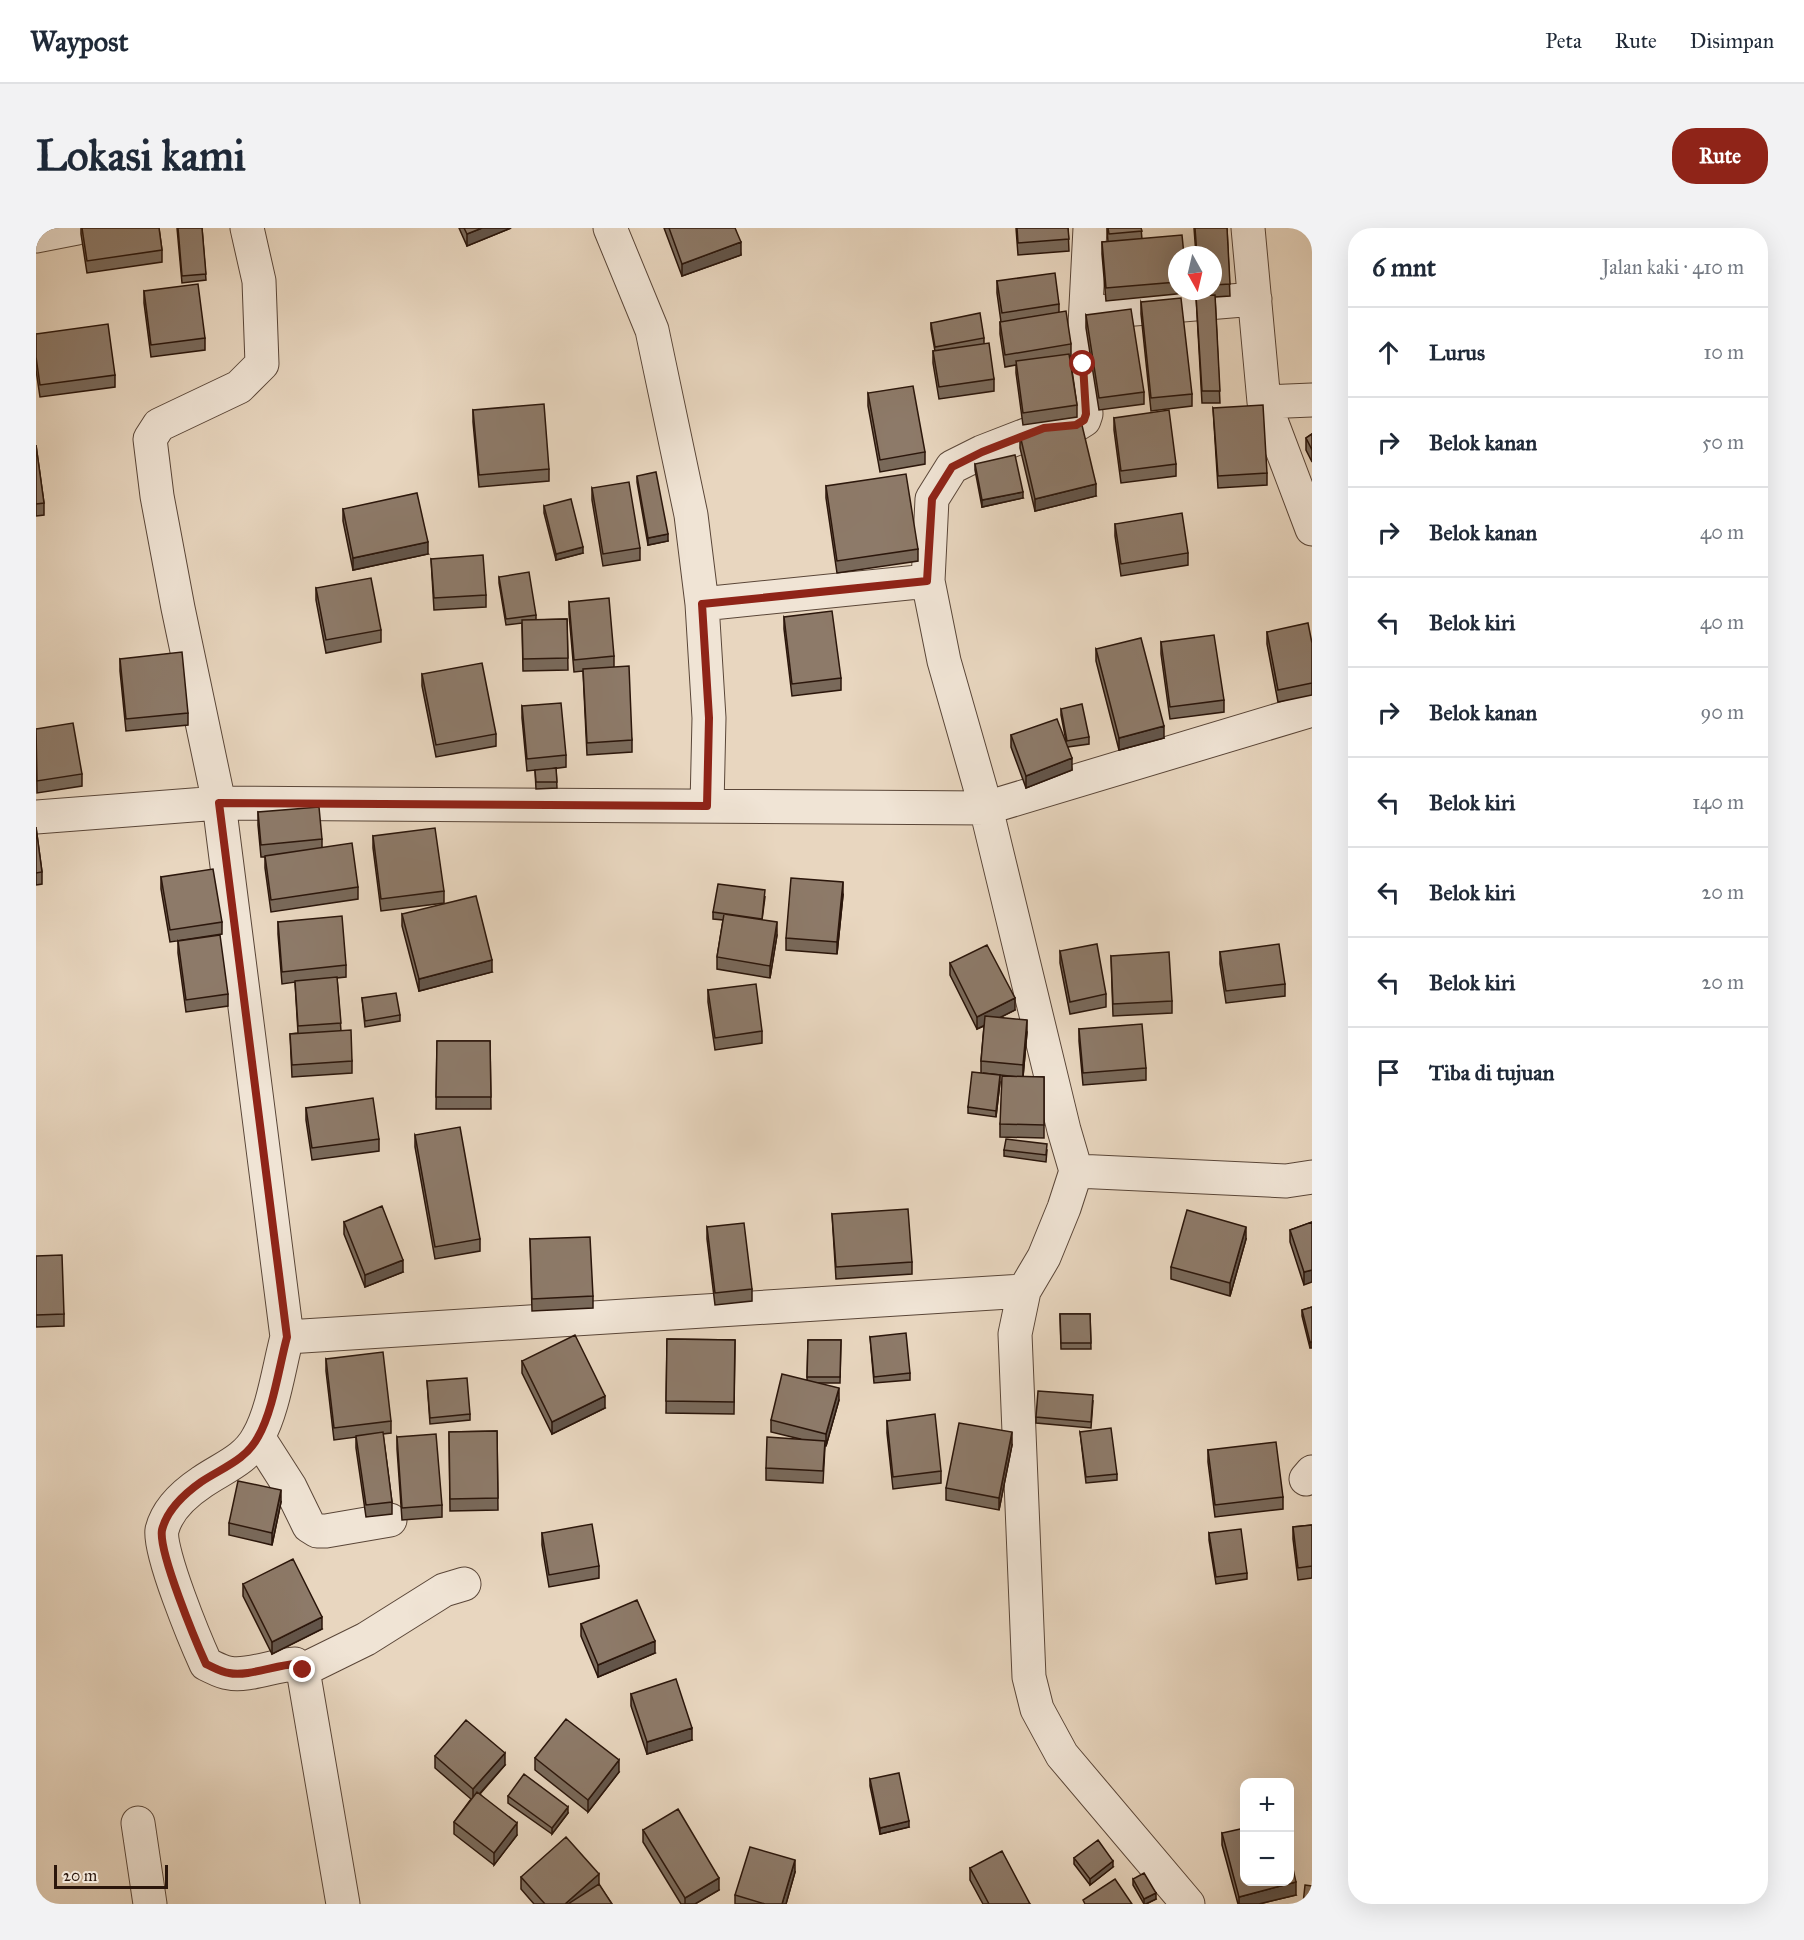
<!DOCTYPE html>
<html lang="id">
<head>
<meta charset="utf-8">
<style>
  :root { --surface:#fff; --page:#f2f2f3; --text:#1f2937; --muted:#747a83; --line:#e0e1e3; --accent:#8f2418 }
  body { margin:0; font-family:"IM FELL Great Primer",serif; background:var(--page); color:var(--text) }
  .controls { position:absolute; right:18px; bottom:18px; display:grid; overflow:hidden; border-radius:12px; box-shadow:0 6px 24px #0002 }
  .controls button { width:54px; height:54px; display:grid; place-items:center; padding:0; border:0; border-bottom:2px solid var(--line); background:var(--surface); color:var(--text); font:30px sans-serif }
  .compass { position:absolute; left:1132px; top:18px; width:54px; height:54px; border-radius:50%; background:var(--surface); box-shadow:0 6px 24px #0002; rotate:172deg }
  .scale { position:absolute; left:18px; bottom:15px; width:114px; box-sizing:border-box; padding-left:6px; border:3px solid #2b160b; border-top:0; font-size:16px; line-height:21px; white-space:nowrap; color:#2b160b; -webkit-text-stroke:4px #f0e4d5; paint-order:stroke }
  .stop { position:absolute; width:18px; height:18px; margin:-14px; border:4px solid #8f2418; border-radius:50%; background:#fff }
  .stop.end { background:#8f2418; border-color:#fff; box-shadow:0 2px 6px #0008 }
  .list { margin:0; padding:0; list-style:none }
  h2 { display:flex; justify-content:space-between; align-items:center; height:78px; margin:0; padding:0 24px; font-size:26px }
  h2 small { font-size:20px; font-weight:400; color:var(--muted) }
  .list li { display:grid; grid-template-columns:39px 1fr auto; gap:18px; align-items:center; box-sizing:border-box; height:90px; padding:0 24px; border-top:2px solid var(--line) }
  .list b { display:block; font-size:22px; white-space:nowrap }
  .list em { font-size:20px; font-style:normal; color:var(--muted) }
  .icon { flex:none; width:33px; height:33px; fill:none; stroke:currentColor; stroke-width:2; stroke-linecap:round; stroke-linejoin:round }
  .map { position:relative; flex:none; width:1276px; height:1676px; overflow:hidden; border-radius:24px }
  header { display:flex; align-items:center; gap:36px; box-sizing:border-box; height:84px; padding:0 30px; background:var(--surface); border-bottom:2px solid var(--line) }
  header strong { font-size:28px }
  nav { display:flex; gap:33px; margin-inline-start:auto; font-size:21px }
  .intro { display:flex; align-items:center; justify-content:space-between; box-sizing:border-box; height:144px; padding:0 36px }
  h1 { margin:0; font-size:42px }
  .button { padding:15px 27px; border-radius:24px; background:var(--accent); color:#fff; font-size:21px; font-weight:700 }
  main { display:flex; gap:36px; padding:0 36px }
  aside { flex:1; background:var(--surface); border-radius:24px; box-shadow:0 6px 24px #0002 }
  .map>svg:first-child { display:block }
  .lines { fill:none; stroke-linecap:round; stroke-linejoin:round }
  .minor-casing { stroke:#5a4638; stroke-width:35 }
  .minor { stroke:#f0e4d5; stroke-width:33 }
  .wall { fill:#79695a; stroke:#2b160b; stroke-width:1.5 }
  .shaded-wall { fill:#63554a; stroke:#2b160b; stroke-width:1.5 }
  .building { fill:#8d7a69; stroke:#2b160b; stroke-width:1.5 }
  .route { stroke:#8f2418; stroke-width:8 }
</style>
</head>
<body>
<header>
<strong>Waypost</strong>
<nav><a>Peta</a><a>Rute</a><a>Disimpan</a></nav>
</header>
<div class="intro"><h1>Lokasi kami</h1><a class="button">Rute</a></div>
<main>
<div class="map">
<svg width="1276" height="1676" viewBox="0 0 1276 1676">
  <rect width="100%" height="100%" fill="#e8d6bf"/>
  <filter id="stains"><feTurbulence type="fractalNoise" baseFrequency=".00333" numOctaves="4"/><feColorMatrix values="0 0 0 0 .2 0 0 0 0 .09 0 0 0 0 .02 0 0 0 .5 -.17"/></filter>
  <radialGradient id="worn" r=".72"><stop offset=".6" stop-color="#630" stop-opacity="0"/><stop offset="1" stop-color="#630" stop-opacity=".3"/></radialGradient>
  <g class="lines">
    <defs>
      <path id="minor" d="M211 0 223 53 226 136 203 159 123 197 114 211 121 268 142 380 183 575 251 1109C243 1139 237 1183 222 1209 210 1232 186 1240 166 1254 148 1266 131 1282 126 1302 122 1323 160 1414 170 1436 177 1439 185 1444 193 1445 211 1449 239 1437 259 1436L267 1442 307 1676
        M574 0 616 102 655 287 666 376 673 490 671 578
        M1054 0 1047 136 1050 186 1048 192 1040 197 1008 200 946 224 916 239 896 271 892 353 908 433 950 580 1028 902 1040 943 1028 980 1008 1029 988 1063 979 1106 993 1449 1001 1481 1026 1527 1152 1676
        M1212 0 1228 174 1276 301
        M0 8 41 0
        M1050 85 1219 71
        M1228 174 1276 172
        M666 376 892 353
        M0 589 183 575 950 580 1276 482
        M1040 943 1250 953 1276 949
        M251 1109 988 1063
        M222 1209 254 1259 273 1298 281 1303H290L354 1292
        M1270 1251 1276 1244
        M267 1442 330 1411 408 1362 428 1356
        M102 1595 114 1676"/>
    </defs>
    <!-- minor casing -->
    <use href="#minor" class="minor-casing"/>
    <!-- minor -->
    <use href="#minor" class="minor"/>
  </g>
  <!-- wall -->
  <path class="wall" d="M45 0H123L126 22V34L51 45 45 6Z
    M141 0H166L170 52 146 55Z
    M423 0H475L431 18Z
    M628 0H699L705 27 646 48Z
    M980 0H1032L1033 23 982 27Z
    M1071 0H1105L1106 11 1141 27V63H1150V65L1070 73 1066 26V14H1072Z
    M1158 0H1191L1194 68 1179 69 1184 175H1166L1160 68H1163L1162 63H1177V27H1160Z
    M961 53 1023 76V84L1035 116V128H1034L1041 177V189L987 197 980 145V137L969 139 964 106V94H965L961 65Z
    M108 63 169 110V122L115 129 108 75Z
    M1105 74 1156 166V178L1115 183 1105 86Z
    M1050 87 1108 164V176L1063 182 1050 100Z
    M895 95 948 110V115L958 151V163L903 171 897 135V123H899L895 101Z
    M0 106 79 147V159L4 169 0 142Z
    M832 165 889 224V236L844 244 832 178Z
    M1177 180 1231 245V257L1182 260Z
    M437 182 513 241V253L443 259 437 194Z
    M1078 190 1140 236V248L1085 255 1078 202Z
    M1276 206V234L1270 222V210Z
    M984 207 1060 268 999 283 984 220Z
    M0 217 8 275V287L0 288Z
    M939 236 987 270 946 279 939 242Z
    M601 248 632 313 612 317 601 254Z
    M790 258 882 321V333L801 345 790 270Z
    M556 260 604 320V332L567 338 556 272Z
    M508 278 547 325 520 332 508 285Z
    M307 281 392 326 317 342 307 293Z
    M1079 296 1152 325V337L1085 348 1079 308Z
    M395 331 450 367V379L398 382Z
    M463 349 500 387V392L531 391 532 442 487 443 486 395 470 397 463 355Z
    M280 360 345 402V414L290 425 280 372Z
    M533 374 578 428V439L596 512V524L551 527 547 443 538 444 533 386Z
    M748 389 805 450V462L756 468 748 401Z
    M1231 404 1276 415V467L1242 474 1231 416Z
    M1125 414 1188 472V484L1134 491 1125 426Z
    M1060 421 1128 510 1083 522 1060 433Z
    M84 431 152 485V497L90 503 84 443Z
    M386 446 460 506V518L400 529 386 458Z
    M486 478 530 527V539L515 541 520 540 521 560 500 561 499 542 491 543 486 490Z
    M1025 481 1053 509V516L1032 519 1036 542 990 560 975 519V507L1030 513 1025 487Z
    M0 501 46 546V558L1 565Z
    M222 584 286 611V619L322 659V671L235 684 229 640V629H225L222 597Z
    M0 599 6 644V656L0 657Z
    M337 608 408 663V675L345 683 337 620Z
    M125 649 186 694V706L134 714 125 661Z
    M807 667 801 726 750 722V710Z
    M729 669 726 692 741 707 734 750 681 741V729L687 692 677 691V684Z
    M366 686 456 744 383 763 366 698Z
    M242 694 310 737V749L301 750 305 803 316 833V845L256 849 254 806 262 805 259 754 246 756 242 706Z
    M142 713 192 766V778L150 784 142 725Z
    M1024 723 1070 766V779L1034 786 1024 735Z
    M1184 724 1249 756V768L1190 775 1184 736Z
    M1075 728 1136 773V785L1077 788Z
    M914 735 979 782 965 789 991 804 987 849H1008V910L964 909V896L982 849 947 845 964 854 960 889 932 885V879L945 845V833L948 798 941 801 914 747Z
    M672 762 726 803V815L679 822 672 774Z
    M326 770 364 787V793L329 799Z
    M1043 801 1110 840V852L1047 857 1043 813Z
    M401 813H454L455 881H400Z
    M270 880 343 911V923L276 932 270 892Z
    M379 907 444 1011V1023L399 1031 379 919Z
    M968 922H1011L1010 934 968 928Z
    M796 986 876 1034V1046L800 1051Z
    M308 994 367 1044 329 1059 308 1006Z
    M1276 994 1268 1057 1254 1014V1002Z
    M671 999 716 1061V1073L679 1077 671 1011Z
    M494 1011 557 1068V1080L496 1083Z
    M1210 1011 1194 1068 1135 1051V1039Z
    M0 1028 28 1086V1098L0 1099Z
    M1276 1079 1274 1120 1266 1088V1082Z
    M1024 1086H1054L1055 1121H1025Z
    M834 1109 874 1145V1152L838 1155Z
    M631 1111 699 1112 698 1186 630 1185Z
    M772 1112H805L804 1155H782L803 1172 790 1218H789L787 1255 730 1252V1240L764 1211 735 1204V1192L771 1152Z
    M290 1131 355 1193V1205L347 1206 356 1274V1286L330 1289 320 1220V1209L298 1212 290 1143Z
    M486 1133 569 1180 516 1206 486 1145Z
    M391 1153 434 1186V1192L394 1196Z
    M1057 1173 1055 1200 1000 1195V1189Z
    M851 1193 905 1243V1255L857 1261 851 1205Z
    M461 1203 462 1282 414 1283 413 1204Z
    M1044 1204 1081 1246V1252L1050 1255Z
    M361 1209 406 1277V1289L366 1292 361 1221Z
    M976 1217 963 1282 910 1272V1260Z
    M1172 1222 1247 1269V1281L1179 1289 1172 1234Z
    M245 1274 236 1317 193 1307V1295Z
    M1276 1297V1350L1262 1352 1257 1311V1299Z
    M506 1305 563 1338V1350L513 1359 506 1317Z
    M1173 1305 1211 1345V1351L1180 1356 1173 1312Z
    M207 1356 286 1401 236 1426 207 1368Z
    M545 1396 619 1425 562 1449 545 1408Z
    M595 1466 656 1512 611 1526 595 1478Z
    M399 1528 469 1537 444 1566 481 1607 458 1637 418 1606V1594L435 1571 399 1540Z
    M499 1530 583 1544 552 1584 499 1542Z
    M834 1551 873 1599 844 1606 834 1558Z
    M472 1568 532 1585 516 1606 472 1575Z
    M607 1602 683 1662 659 1676H645L607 1614Z
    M1186 1605 1260 1667 1223 1676H1202L1186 1617Z
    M1038 1630 1077 1639 1054 1657 1038 1636Z
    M934 1640 994 1676H947L934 1652Z
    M759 1644 750 1676H699V1667Z
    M485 1649 563 1657 576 1676H498L485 1661Z
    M1097 1651 1120 1671 1110 1676H1108L1097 1657Z"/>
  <!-- shaded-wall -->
  <path class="shaded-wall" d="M446 0H475L431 18V6Z
    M705 14V27L646 48V36Z
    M1060 256V268L999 283V271Z
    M987 264V270L946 279V272Z
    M632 306V313L612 317V310Z
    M392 314V326L317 342V330Z
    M547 319V325L520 332V326Z
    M1128 498V510L1083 522V510Z
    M1036 530V542L990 560V548Z
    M807 654V667L801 726V714Z
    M741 694V707L734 750V738Z
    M456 732V744L383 763V751Z
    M979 770V782L941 801V789Z
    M991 792V804L987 849V837Z
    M964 847V854L960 889V883Z
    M1210 999V1011L1194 1068V1055Z
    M367 1032V1044L329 1059V1047Z
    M1276 1042V1054L1268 1057V1044Z
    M1274 1114H1276V1120H1274Z
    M803 1160V1172L790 1218V1206Z
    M569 1168V1180L516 1206V1194Z
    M976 1204V1217L963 1282V1270Z
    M245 1262V1274L236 1317V1305Z
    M286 1389V1401L236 1426V1414Z
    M619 1413V1425L562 1449V1437Z
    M656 1500V1512L611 1526V1514Z
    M469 1525V1537L437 1573V1561Z
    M583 1532V1544L552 1584V1572Z
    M532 1579V1585L516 1606V1600Z
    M873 1593V1599L844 1606V1600Z
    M481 1595V1607L458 1637V1625Z
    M759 1632V1644L750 1676H746Z
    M1077 1633V1639L1054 1657V1651Z
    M563 1646V1658L543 1676H529Z
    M683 1650V1662L659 1676H649V1670Z
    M1260 1654V1667L1223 1676H1203V1669Z
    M1120 1665V1671L1110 1676H1108V1671Z"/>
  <!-- building -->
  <path class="building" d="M46 0H123L126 22 51 33Z
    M142 0H166L170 46 146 48Z
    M428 0H446L431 6Z
    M633 0H699L705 14 646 36Z
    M981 0H1032L1033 11 982 15Z
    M1072 0H1105L1106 3 1073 6Z
    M1159 0H1191L1194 56 1177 57V27H1161Z
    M1146 7 1148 27H1141V54L1070 60 1066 14Z
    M1019 45 1023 76 966 85 961 53Z
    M162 56 169 110 115 117 108 63Z
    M1179 67 1184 163H1166L1160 68Z
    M1145 70 1156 166 1115 170 1105 74Z
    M1095 81 1108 164 1063 170 1050 87Z
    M1030 83 1035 116 969 127 964 94Z
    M944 85 948 110 899 119 895 95Z
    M72 96 79 147 4 157 0 129V106Z
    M953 115 958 151 903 159 897 123Z
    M1033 126 1041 177 987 185 980 133Z
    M877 158 889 224 844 232 832 165Z
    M508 176 513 241 443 247 437 182Z
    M1227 177 1231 245 1182 248 1177 180Z
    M1133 182 1140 236 1085 243 1078 190Z
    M1045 193 1060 256 999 271 984 207Z
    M1276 206V222L1270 210Z
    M0 217 8 275 0 276Z
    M979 227 987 264 946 272 939 236Z
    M620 244 632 306 612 310 601 248Z
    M870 246 882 321 801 333 790 258Z
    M593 254 604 320 567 326 556 260Z
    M381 265 392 314 317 330 307 281Z
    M535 271 547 319 520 326 508 278Z
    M1146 285 1152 325 1085 336 1079 296Z
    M447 327 450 367 398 370 395 331Z
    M493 344 500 387 470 391 463 349Z
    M335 350 345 402 290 412 280 360Z
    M573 370 578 428 538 432 533 374Z
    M796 383 805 450 756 456 748 389Z
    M531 391 532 430 487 431 486 392Z
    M1272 395 1276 415V455L1242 462 1231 404Z
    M1178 407 1188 472 1134 479 1125 414Z
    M1105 410 1128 498 1083 510 1060 421Z
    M146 424 152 485 90 491 84 431Z
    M446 435 460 506 400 517 386 446Z
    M593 438 596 512 551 515 547 441Z
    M525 475 530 527 491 531 486 478Z
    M1046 476 1053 509 1031 513 1025 481Z
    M1021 491 1036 530 990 548 975 507Z
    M37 495 46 546 1 553 0 501Z
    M520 540 521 554H500L499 542Z
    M283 579 286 611 225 617 222 584Z
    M0 599 6 644 0 645Z
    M399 600 408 663 345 671 337 608Z
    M316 615 322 659 235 672 229 628Z
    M177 641 186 694 134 702 125 649Z
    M755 650 807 654 801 714 750 710Z
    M682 656 729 662 726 691 677 684Z
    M440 668 456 732 383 751 366 686Z
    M688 686 741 694 734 738 681 729Z
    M306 688 310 737 246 744 242 694Z
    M184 707 192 766 150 772 142 713Z
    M1061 716 1070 766 1034 774 1024 723Z
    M1243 716 1249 756 1190 763 1184 724Z
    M951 717 979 770 941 789 914 735Z
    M1133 724 1136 773 1077 776 1075 728Z
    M301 749 305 795 262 798 259 753Z
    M720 756 726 803 679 810 672 762Z
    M360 765 364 787 329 793 326 770Z
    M949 788 991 792 987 837 945 833Z
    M1106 796 1110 840 1047 845 1043 801Z
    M315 802 316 833 256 837 254 806Z
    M401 813H454L455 869H400Z
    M936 844 964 847 960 883 932 879Z
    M966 848 1008 849V897L964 896Z
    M337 870 343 911 276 920 270 880Z
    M424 899 444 1011 399 1019 379 907Z
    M970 911 1011 916 1010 927 968 922Z
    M346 978 367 1032 329 1047 308 994Z
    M872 981 876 1034 800 1039 796 986Z
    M1151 982 1210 999 1194 1055 1135 1039Z
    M1276 994V1042L1268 1044 1254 1002Z
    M708 995 716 1061 679 1065 671 999Z
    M554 1009 557 1068 496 1071 494 1011Z
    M26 1027 28 1086 0 1087V1028Z
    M1276 1079V1114H1274L1266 1082Z
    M1024 1086H1054L1055 1115H1025Z
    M870 1105 874 1145 838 1149 834 1109Z
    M539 1107 569 1168 516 1194 486 1133Z
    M631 1111 699 1112 698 1174 630 1173Z
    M772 1112H805L804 1149H771Z
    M347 1124 355 1193 298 1200 290 1131Z
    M746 1146 803 1160 790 1206 735 1192Z
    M431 1150 434 1186 394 1190 391 1153Z
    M1002 1163 1057 1167 1055 1194 1000 1189Z
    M899 1186 905 1243 857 1249 851 1193Z
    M923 1195 976 1204 963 1270 910 1260Z
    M1075 1200 1081 1246 1050 1249 1044 1204Z
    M461 1203 462 1270 414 1271 413 1204Z
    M347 1204 356 1274 330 1277 320 1208Z
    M400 1206 406 1277 366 1280 361 1209Z
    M731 1209 789 1213 787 1243 730 1240Z
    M1240 1214 1247 1269 1179 1277 1172 1222Z
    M202 1253 245 1262 236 1305 193 1295Z
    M556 1296 563 1338 513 1347 506 1305Z
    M1276 1297V1338L1262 1340 1257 1299Z
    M1205 1301 1211 1345 1180 1349 1173 1305Z
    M257 1331 286 1389 236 1414 207 1356Z
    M601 1372 619 1413 562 1437 545 1396Z
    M640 1451 656 1500 611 1514 595 1466Z
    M530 1491 583 1532 552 1572 499 1530Z
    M430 1492 469 1525 437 1561 399 1528Z
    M863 1545 873 1593 844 1600 834 1551Z
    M488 1546 532 1579 516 1600 472 1568Z
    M441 1564 481 1595 458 1625 418 1594Z
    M642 1581 683 1650 649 1670 607 1602Z
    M1209 1600V1653H1254V1628L1260 1654 1203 1669 1186 1605Z
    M530 1609 563 1646 529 1676H509L485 1649Z
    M1062 1612 1077 1633 1054 1651 1038 1630Z
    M714 1619 759 1632 746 1676H729L699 1667Z
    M966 1623 994 1676H953L934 1640Z
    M1108 1645 1120 1665 1108 1671 1097 1651Z
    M1079 1651 1096 1676H1049L1047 1672Z
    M563 1656 576 1676H532Z
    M1269 1657 1276 1658V1676H1267Z"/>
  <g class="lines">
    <!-- route -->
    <path class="route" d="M267 1442 259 1436C240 1437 211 1449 193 1445 185 1444 177 1439 170 1436 160 1414 122 1323 126 1302 131 1282 148 1266 165 1254 186 1240 210 1232 222 1209 237 1183 243 1139 251 1109L183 575 671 578 673 490 666 376 891 353 896 271 916 239 946 224 1008 200 1040 197 1048 192 1050 186 1047 136"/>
  </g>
  <rect width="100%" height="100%" filter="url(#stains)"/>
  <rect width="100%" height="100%" fill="url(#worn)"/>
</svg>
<div class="controls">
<button>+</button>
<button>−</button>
</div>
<svg class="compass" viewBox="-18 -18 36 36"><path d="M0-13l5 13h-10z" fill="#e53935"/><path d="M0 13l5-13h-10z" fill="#747a83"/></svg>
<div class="scale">20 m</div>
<div class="stop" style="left:1047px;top:136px"></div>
<div class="stop end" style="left:267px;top:1442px"></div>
</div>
<aside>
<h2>6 mnt<small>Jalan kaki · 410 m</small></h2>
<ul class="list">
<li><svg class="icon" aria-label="ahead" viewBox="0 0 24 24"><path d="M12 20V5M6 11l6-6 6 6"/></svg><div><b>Lurus</b></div><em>10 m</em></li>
<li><svg class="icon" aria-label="right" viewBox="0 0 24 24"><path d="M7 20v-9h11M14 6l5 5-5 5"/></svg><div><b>Belok kanan</b></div><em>50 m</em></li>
<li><svg class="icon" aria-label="right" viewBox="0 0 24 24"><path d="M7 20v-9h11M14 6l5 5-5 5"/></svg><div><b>Belok kanan</b></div><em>40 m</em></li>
<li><svg class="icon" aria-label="left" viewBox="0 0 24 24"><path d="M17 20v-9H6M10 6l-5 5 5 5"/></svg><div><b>Belok kiri</b></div><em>40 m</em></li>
<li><svg class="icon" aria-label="right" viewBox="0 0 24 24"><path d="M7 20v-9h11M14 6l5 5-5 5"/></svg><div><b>Belok kanan</b></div><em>90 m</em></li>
<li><svg class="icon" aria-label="left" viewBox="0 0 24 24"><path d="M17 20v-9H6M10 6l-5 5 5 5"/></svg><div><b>Belok kiri</b></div><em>140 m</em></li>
<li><svg class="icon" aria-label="left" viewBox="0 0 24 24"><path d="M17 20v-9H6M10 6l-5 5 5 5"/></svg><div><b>Belok kiri</b></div><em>20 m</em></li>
<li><svg class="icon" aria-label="left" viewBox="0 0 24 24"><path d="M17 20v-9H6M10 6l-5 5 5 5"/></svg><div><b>Belok kiri</b></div><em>20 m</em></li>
<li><svg class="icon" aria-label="arrive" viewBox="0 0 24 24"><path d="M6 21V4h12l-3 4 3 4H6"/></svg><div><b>Tiba di tujuan</b></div></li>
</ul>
</aside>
</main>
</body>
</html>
